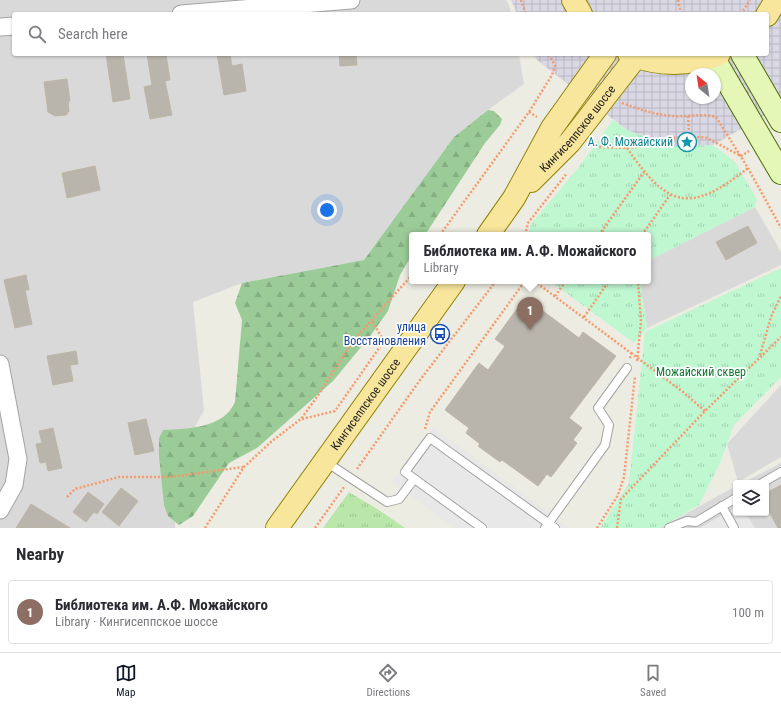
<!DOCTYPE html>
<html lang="en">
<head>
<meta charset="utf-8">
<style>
  :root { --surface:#fff; --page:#f2f2f3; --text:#2b2b33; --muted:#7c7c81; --line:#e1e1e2; --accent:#111827 }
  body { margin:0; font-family:"Roboto Condensed",sans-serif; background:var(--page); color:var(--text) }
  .controls { position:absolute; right:12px; bottom:12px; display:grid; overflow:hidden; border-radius:4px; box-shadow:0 1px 3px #0004 }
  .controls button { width:36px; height:36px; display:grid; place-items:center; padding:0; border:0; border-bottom:1px solid var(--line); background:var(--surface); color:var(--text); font:20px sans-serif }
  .compass { position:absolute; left:685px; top:68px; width:36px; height:36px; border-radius:50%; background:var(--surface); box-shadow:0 1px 3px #0004; rotate:330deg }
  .you { position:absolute; left:327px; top:210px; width:14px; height:14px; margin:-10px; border:3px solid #fff; border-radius:50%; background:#1a73e8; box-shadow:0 0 0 6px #1a73e833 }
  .badge { display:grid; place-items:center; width:26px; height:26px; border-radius:50%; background:var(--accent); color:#fff; font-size:13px; font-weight:700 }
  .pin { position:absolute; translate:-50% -33px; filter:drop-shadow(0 1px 2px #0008) }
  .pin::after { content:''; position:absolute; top:21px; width:14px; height:12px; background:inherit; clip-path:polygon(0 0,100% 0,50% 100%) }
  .popup { position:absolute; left:409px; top:232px; width:242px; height:52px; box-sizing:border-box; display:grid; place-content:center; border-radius:4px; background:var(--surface); filter:drop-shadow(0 1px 3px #0005); font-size:13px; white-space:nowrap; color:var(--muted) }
  .popup b { font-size:15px; color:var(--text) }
  .popup::after { content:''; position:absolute; left:50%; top:100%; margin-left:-8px; border:8px solid transparent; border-top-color:var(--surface) }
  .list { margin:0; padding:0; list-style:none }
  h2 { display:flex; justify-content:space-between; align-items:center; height:52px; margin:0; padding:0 16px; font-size:17px }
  h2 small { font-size:13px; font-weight:400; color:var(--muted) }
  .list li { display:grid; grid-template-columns:26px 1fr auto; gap:12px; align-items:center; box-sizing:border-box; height:64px; margin:0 8px 8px; padding:0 8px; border:1px solid var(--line); border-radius:4px }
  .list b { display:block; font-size:15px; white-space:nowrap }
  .list p { margin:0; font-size:13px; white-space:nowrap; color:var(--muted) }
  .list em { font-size:13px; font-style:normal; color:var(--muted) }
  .icon { flex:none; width:22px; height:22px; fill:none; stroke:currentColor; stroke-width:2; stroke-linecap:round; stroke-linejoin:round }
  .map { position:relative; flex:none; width:781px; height:528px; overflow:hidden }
  .search { position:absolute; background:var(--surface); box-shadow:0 1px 3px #0004; left:12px; right:12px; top:12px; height:44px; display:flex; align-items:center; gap:10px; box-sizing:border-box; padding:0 14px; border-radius:4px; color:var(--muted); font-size:15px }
  .sheet { height:124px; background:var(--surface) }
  nav { display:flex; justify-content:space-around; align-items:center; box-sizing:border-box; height:56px; border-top:1px solid var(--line); background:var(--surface); font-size:11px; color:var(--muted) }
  nav a { display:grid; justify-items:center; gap:2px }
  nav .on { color:var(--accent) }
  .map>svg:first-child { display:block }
  .residential { fill:#dad9d9 }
  .grass { fill:url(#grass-tufts) }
  .forest { fill:url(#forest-firs) }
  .park { fill:url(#park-tufts) }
  .parking { fill:#e8e8e8 }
  .plaza { fill:url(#plaza-grid); fill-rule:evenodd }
  .building { fill:#bab5ac; stroke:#beb6a5 }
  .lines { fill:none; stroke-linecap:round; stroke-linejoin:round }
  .service-casing { stroke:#a3a3a3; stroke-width:10 }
  .minor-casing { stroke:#a3a3a3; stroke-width:19 }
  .secondary-casing { stroke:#4c6e08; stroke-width:24 }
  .primary-casing { stroke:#908205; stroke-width:24 }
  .path { stroke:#f59a6c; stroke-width:2.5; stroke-dasharray:2 2; stroke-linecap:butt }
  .service { stroke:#fff; stroke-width:8 }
  .minor { stroke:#fff; stroke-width:17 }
  .secondary { stroke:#e5f7b7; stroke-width:22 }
  .primary { stroke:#f8e69c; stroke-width:22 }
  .labels { text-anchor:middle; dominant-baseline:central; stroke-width:3.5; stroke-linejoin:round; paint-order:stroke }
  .street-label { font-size:12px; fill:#1c1c1c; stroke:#fff }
  .culture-label { font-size:12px; fill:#0d838f; stroke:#fff; text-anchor:end }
  .transit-label { font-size:12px; fill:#164399; stroke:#fff; text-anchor:end }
  .park-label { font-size:12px; fill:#0f762f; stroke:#fff }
</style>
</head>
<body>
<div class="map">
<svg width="781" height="528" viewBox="0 0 781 528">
  <defs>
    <pattern id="grass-tufts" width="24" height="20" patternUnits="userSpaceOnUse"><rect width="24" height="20" fill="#b9e7a9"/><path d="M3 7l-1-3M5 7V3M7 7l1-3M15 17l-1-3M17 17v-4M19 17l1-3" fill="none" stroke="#9ec691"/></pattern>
    <pattern id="forest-firs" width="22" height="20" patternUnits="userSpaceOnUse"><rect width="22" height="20" fill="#9bcc98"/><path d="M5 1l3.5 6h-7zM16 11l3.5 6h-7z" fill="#85af82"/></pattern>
    <pattern id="park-tufts" width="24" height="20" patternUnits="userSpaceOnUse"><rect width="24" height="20" fill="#bff7d1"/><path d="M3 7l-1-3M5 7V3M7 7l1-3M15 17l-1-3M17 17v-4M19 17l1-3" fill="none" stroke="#a4d3b3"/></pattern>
    <pattern id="plaza-grid" width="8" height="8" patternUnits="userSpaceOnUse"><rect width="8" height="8" fill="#d9d7e3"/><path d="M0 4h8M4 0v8" fill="none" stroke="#bab8c2"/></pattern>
  </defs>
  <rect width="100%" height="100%" fill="#edece2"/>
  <!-- residential -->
  <path class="residential" d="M0 0H506L509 5 511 14H14V54H519L524 84 488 110 454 137 364 260 242 283 193 302 204 410 177 461 175 528H0Z
    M755 207 781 252V265L647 328 640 281H648V261Z
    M781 385V457L738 482 727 444Z
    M781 463V528H660L736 486V513H766V483H742Z"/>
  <!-- grass -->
  <path class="grass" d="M349 492 382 512 405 528H323Z"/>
  <!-- forest -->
  <path class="forest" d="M488 110 494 111 502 119 500 125 485 143 425 235H412V255L400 275 388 311 371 335 333 381 257 448 229 463 193 516 179 525 168 516 164 505 159 456V438L163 430C188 429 224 428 235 402L242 320 235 303 242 283 364 260 454 137Z"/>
  <!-- park -->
  <path class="park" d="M613 120 627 130 671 146 713 145 735 162 757 199 755 207 648 261V235H528L531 224 578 168Z
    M781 268V377L734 425 720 463 699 505 660 528H600L629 483 645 332Z
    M550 281H640L647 328 634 343Z"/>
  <!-- parking -->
  <path class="parking" d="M433 427 570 528H454L392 482Z
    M736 507V513H746L755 528H700Z"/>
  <!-- plaza -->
  <path class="plaza" d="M511 0H781V106L713 145 671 146 627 130 537 60 534 54H767V14H517ZM691 74H715V98H691Z"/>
  <!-- building -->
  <path class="building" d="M106 54H123L130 99 113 102Z
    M147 54H166L170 80 165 81 172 115 150 119 144 87 152 85Z
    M217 54H230L232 66 242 64 246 91 224 95Z
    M339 54H356L357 65 340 66Z
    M67 79 70 101 68 102 69 111 66 115 55 116 48 112 44 82Z
    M95 166 100 190 67 198 62 173Z
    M748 226 757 243 726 260 716 242Z
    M26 275 29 290H25L32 324 15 328 4 280Z
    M527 299 579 338 583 332 616 356 569 418 582 428 573 440 577 443 551 477 547 474 538 486 502 460 500 462 478 446 480 444 466 433 469 428 445 410 479 363 488 370 505 346 495 339 522 302Z
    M76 351 78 364 70 365 73 381 53 385 47 356Z
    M146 419 154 451 135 455 128 423Z
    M53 428 62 468 48 471 46 462 40 463 36 444 42 443 39 431Z
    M781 485V528H778L766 506V493Z
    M121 488 138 501 119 526 102 512Z
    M88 492 104 504 97 514 94 512 86 522 73 512Z
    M31 504 70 528H16Z"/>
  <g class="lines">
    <defs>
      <path id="service" d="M326 462 387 502 399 499 414 479
        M762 483 781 472
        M722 506 734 528
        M482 528 405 472 430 438 555 528
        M545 528 605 445 609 425 598 408 627 368
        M669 528 687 521 696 522 736 498"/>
      <path id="minor" d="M181 14 351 0
        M0 27 14 26
        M0 364 18 459 14 485 0 510"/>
      <path id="secondary" d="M742 54 781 121
        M713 57 781 173"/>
      <g id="primary">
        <path d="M573 0 581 14"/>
        <path d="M767 15 776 0"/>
        <path d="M629 54C658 66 691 66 719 54"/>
        <path id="s1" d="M531 181 570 142 636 57"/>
        <path d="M488 235 514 198 552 128 605 54"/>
        <path id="s2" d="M277 528 454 281"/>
      </g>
    </defs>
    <!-- service casing -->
    <use href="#service" class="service-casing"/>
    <!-- minor casing -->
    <use href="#minor" class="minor-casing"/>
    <!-- secondary casing -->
    <use href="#secondary" class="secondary-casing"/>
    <!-- primary casing -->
    <use href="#primary" class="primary-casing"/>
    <!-- path -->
    <path class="path" d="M521 0 526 14
      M678 0 681 14
      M741 14 750 0
      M622 103C639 109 655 115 673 116 688 117 702 113 716 117L748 168 781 228
      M529 112 537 117
      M688 116 689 136
      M593 142 599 147 627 148 658 145 673 138 689 136 707 138 741 156 749 151
      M627 148C668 208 690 214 748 168
      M602 231 607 235
      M440 235 529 112 552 75 555 66 549 54
      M525 235 528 223 567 173
      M599 235 644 172
      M642 235 670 195
      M534 281 631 353 630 358
      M555 296 566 281
      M584 317 609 281
      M631 353 683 392 705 411
      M760 355 771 317 781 296
      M637 361 641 322 638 281
      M302 419 335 411 384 341 372 321
      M425 429 430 412 525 281
      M357 469 420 380 496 281
      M67 497 75 489 119 477H171L243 467
      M205 528 244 467 272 441 301 419 319 394 352 342 412 275
      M315 528 344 487
      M597 528 618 495 624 477 635 376
      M617 528 621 499 705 411 781 337"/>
    <!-- service -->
    <use href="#service" class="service"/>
    <!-- minor -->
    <use href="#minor" class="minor"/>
    <!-- secondary -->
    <use href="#secondary" class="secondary"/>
    <!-- primary -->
    <use href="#primary" class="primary"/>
  </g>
  <!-- icons -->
  <defs>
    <symbol id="sight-ring" viewBox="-11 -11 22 22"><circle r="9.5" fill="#fff" stroke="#0f9aa8" stroke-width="1.5"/><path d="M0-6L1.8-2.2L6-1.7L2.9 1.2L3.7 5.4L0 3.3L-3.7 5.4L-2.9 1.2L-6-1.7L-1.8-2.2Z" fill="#0f9aa8"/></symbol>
    <symbol id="bus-ring" viewBox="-11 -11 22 22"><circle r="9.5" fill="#fff" stroke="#1a4fb4" stroke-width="1.5"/><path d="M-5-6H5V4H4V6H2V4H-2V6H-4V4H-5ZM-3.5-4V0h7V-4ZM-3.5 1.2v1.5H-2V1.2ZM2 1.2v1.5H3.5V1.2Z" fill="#1a4fb4"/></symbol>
  </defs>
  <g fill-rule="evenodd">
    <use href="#sight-ring" x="676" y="131" width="22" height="22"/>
    <use href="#bus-ring" x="429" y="323" width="22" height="22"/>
  </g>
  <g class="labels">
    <!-- street labels -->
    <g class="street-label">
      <text stroke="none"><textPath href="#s1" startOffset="70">Кингисеппское шоссе</textPath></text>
      <text stroke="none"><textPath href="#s2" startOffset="152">Кингисеппское шоссе</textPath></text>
    </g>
    <!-- culture labels -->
    <g class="culture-label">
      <text x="673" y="142">А. Ф. Можайский</text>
    </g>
    <!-- transit labels -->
    <g class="transit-label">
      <text x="426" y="327">улица<tspan x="426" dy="14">Восстановления</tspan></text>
    </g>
    <!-- park labels -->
    <g class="park-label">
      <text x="701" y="372">Можайский сквер</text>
    </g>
  </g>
</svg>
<div class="controls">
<button><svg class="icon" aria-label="layers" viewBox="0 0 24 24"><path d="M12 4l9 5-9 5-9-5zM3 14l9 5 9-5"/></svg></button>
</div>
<svg class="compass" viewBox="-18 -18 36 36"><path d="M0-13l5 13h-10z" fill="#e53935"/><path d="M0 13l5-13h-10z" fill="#7c7c81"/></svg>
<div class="you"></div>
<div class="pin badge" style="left:530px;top:330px;background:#8d6e63">1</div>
<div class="popup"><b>Библиотека им. А.Ф. Можайского</b>Library</div>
<div class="search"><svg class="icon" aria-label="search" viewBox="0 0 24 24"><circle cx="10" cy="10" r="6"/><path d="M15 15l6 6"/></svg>Search here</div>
</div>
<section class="sheet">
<h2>Nearby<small></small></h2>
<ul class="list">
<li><span class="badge" style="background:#8d6e63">1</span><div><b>Библиотека им. А.Ф. Можайского</b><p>Library · Кингисеппское шоссе</p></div><em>100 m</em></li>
</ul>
</section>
<nav>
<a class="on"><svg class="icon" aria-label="map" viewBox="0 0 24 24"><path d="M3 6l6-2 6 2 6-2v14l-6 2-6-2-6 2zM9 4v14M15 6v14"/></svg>Map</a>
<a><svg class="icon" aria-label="directions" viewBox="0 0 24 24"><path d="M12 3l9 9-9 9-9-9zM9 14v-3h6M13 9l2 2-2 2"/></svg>Directions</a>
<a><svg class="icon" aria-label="saved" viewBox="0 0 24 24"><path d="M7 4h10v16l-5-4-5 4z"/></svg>Saved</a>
</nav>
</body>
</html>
